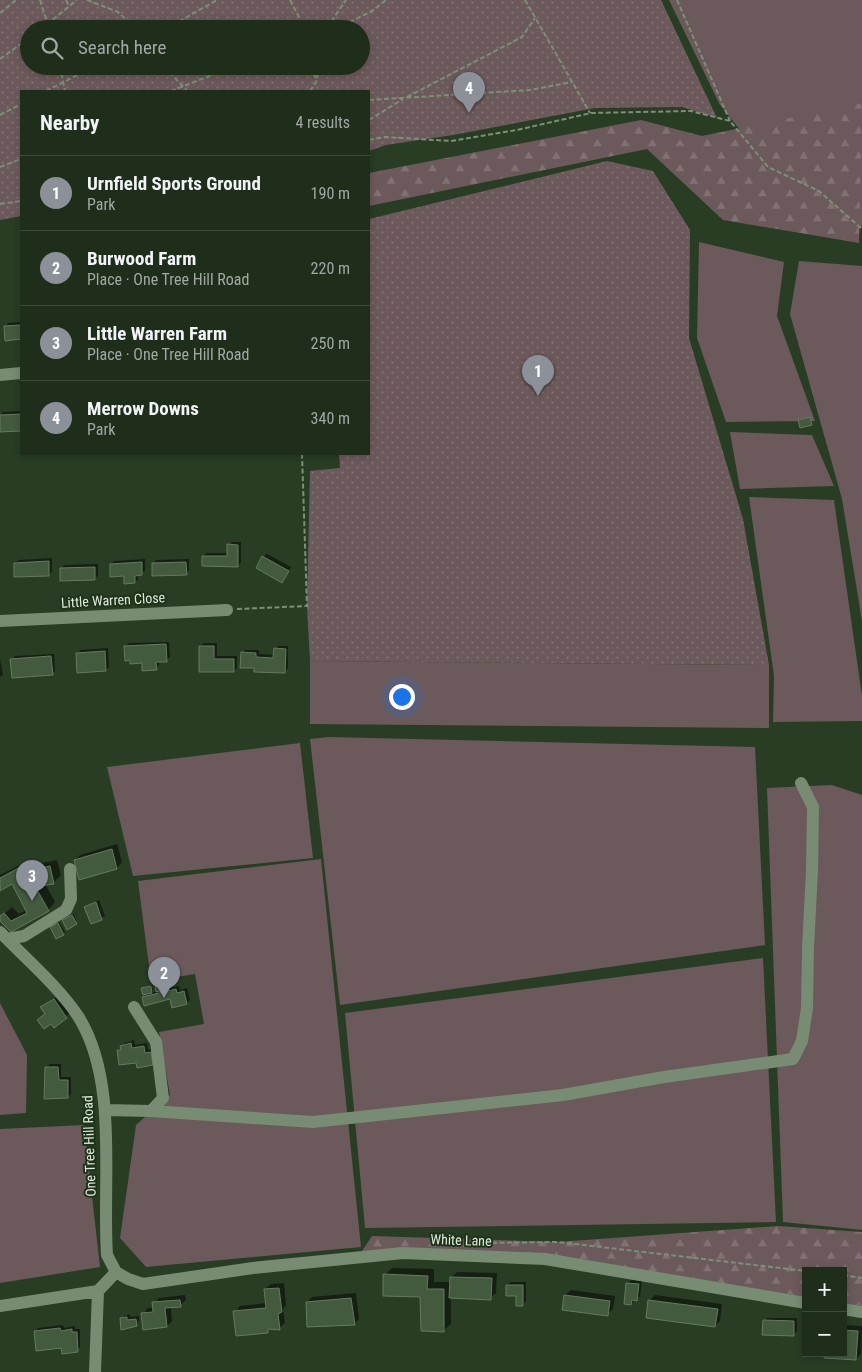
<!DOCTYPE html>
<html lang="en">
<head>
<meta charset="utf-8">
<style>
  :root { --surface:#1e2e1b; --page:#263624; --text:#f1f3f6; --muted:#a1a8a3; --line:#3c4a3a; --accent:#8c9099 }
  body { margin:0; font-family:"Roboto Condensed",sans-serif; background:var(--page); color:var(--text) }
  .controls { position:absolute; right:15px; bottom:15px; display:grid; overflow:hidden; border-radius:0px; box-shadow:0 2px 8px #0003 }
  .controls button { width:45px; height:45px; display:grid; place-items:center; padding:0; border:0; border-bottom:1px solid var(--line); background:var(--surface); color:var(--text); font:25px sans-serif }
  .you { position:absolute; left:401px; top:696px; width:18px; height:18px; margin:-12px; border:4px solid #fff; border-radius:50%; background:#1a73e8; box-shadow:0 0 0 8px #1a73e833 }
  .badge { display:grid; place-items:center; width:32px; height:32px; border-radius:50%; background:var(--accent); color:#fff; font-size:16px; font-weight:700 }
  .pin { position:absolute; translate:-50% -41px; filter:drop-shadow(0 1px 2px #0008) }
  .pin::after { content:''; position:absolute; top:26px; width:18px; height:15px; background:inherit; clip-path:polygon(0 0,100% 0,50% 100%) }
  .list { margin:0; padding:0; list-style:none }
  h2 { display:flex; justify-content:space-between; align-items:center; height:65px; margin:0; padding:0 20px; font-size:21px }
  h2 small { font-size:16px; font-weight:400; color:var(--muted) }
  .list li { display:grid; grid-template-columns:32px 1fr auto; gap:15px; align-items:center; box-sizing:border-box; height:75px; padding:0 20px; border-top:1px solid var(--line) }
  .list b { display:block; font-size:19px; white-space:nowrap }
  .list p { margin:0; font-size:16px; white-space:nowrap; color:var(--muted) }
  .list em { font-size:16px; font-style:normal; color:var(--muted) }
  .icon { flex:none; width:28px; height:28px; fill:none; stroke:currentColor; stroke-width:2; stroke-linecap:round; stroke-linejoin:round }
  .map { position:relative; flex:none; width:862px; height:1372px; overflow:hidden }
  .search { position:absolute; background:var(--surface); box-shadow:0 2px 8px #0003; left:20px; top:20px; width:350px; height:55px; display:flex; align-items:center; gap:12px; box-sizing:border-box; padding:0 18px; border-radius:28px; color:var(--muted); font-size:19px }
  .panel { position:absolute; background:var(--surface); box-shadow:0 2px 8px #0003; left:20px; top:90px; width:350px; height:365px; border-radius:0px }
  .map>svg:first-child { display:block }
  .grass { fill:#6c595b }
  .forest { fill:url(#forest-firs) }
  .park { fill:url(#park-dots); fill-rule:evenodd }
  .shadow { fill:#0007 }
  .building { fill:#445a3f; stroke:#647b5f }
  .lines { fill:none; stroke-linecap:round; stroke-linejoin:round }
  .path { stroke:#7d8e79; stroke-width:2; stroke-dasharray:5 2.5; stroke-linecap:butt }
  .minor { stroke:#778c72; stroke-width:12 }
  .labels { text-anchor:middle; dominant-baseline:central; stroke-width:4; stroke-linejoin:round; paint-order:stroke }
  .street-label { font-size:14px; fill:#ddeada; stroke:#1f321a }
</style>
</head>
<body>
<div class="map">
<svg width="862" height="1372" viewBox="0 0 862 1372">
  <defs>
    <pattern id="forest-firs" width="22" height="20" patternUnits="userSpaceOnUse" patternTransform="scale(1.25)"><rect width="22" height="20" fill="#6c595b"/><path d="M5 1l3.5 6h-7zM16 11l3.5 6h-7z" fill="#817172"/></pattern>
    <pattern id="park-dots" width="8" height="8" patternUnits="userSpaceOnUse" patternTransform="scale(1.25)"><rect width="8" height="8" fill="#6c595b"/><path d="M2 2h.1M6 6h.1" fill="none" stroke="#817172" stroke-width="1.8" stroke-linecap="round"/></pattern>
  </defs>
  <rect width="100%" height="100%" fill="#283d24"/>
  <!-- grass -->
  <path class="grass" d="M669 0H862V227L761 156 720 105Z
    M699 242 784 262 777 316 815 421 726 422 697 338Z
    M799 261 862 266V621L842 499 790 314Z
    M730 432 812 435 834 486 740 489Z
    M749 497 834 500 862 696V721L773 722 774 676Z
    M310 661 769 665V728L310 724Z
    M329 737 755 747 765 945 340 1005 310 739Z
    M300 743 313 858 133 876 107 767Z
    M832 785 862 795V1230L783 1222 767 788Z
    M321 859 361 1247 146 1267 120 1238 136 1125 170 1095 159 1032 204 1024 195 974 151 981 138 881Z
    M763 958 776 1222 365 1228 345 1013Z
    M0 1003 27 1055 26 1113 0 1115Z
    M84 1125 100 1267 0 1283V1129Z"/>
  <!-- forest -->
  <path class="forest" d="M862 103 859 243 723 220 647 149 369 206V173L641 120 702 136Z
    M778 1226 862 1232V1306L843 1303V1271H806V1297L546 1254H360L372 1236 558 1242Z"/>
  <!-- park -->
  <path class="park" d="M0 0H661L717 118 682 107 595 108 453 135 386 145 369 151V91H21V216L0 220ZM29 29H361V66H29Z
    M607 161 653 171 690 230 689 338 743 519 769 665 310 661 307 606 310 471 340 468 339 454H369V219Z"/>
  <!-- shadow -->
  <path class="shadow" d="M21 322V338L6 339 5 327 8 323Z
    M21 411V430H0V415L3 412Z
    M232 542H241V562L238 566 203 556 207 553H228L229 545Z
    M267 554 291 567 285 578 263 557Z
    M52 558V571L49 575 15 563 19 560Z
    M145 559V571L138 574V579L135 582 111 564 114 561Z
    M189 559V570L186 574 153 564 156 560Z
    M98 564V575L95 579 61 569 64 565Z
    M169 642 170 657 166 660 159 661V665L156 669 125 647 129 643Z
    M204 643H217V656H237V668L234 671H200V646Z
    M278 646H288V668L284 672 255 667 242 653 245 650H259V654L275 655V649Z
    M108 648 109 667 106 670 77 653 81 650Z
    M54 654 55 671 52 674 12 660 15 656Z
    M0 659 3 675 0 677Z
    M117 844 122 862 117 868 80 878 75 860 80 855Z
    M30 860 32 865 57 860 61 875 53 883 45 884 55 902 48 910 11 930 0 918 12 907 19 914 27 910 12 883 0 889V875Z
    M99 900 105 916 91 923 85 907Z
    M74 914 77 923 65 919Z
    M59 922 65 932 57 938 52 926Z
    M166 982 167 989 179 986 180 990 187 988 190 1000 187 1003 171 998 144 997 148 993 142 988 144 987 152 985 153 992 157 991 158 984Z
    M57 997 70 1013 54 1026 42 1007Z
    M134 1040 135 1045 147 1043 148 1050 154 1049 155 1060 137 1061 118 1051 125 1043Z
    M50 1064H61V1077H71V1094L68 1097 46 1068Z
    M392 1268 434 1269V1282H451V1278L457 1272 497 1273 496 1293 490 1298 451 1297V1324L443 1331 421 1296 385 1275Z
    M631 1280 642 1281 640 1296 631 1304 628 1283Z
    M511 1282H526V1301L523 1305 507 1285Z
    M284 1283 286 1305 283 1309 285 1323 279 1328H271L268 1332 235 1312 240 1306 266 1303 265 1289 271 1284Z
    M571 1290 615 1296 613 1309 607 1314 565 1295Z
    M356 1293 359 1319 354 1324 307 1302 312 1297Z
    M185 1295 186 1300 180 1305 171 1306 172 1321 167 1326 143 1314 148 1308H154V1303L159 1298Z
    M655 1295 722 1304 720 1321 715 1326 649 1301Z
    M130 1314V1317L139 1316V1321L136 1324 121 1318Z
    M767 1318H797V1331L793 1335 764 1321Z
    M63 1325 64 1328 75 1326V1329H80V1347L77 1350 62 1346 35 1332 38 1328Z
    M843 1325 862 1326 861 1354 856 1359 843 1353Z"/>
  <!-- building -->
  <path class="building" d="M21 325V339L5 341 4 326Z
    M21 414V431L0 432V415Z
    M810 417 812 425 800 428 798 420Z
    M227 544 238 545V567L202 566V556H227Z
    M262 556 289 571 282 583 256 568Z
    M49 561V576L14 577V563Z
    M142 562V575L135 576V583L124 584V576L110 577V564Z
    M186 562 187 575 152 576V563Z
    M95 567V580L60 581V568Z
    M166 644 167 662H156L157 670 142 671V663L130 664V660L125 661 124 646Z
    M199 646H214V659H234V672H199Z
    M274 648 286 649 285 673 254 672V668H240L241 652 256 653V657L273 658Z
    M105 651 106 671 77 673 76 653Z
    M51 656 53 675 12 678 10 659Z
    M112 849 117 869 79 880 74 860Z
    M22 866 25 872 50 866 54 884 41 886 40 880 32 881 49 911 11 932 0 921V916L4 913 11 921 27 913 12 884 0 891V878Z
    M96 902 102 920 91 924 84 907Z
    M72 915 77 924 67 930 62 920Z
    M58 923 64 935 56 939 50 927Z
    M165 983 166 990 156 992 155 985Z
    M151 986 152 993 143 995 141 988Z
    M176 989 177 993 184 991 187 1004 172 1008 170 999 144 1006 142 997Z
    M54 999 67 1018 54 1028 51 1024 44 1029 37 1020 45 1014 40 1007Z
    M131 1043 132 1048 144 1046 145 1053 151 1052 153 1065 137 1068 136 1063 119 1065 117 1050H121L120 1046Z
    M45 1067H58L59 1080H68V1098L44 1099Z
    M383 1274 428 1276 427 1289H444V1332L421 1331 420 1297 383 1296Z
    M450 1277 492 1278 491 1300 449 1298Z
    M626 1283 639 1284 637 1301 632 1300 631 1305 624 1304Z
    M506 1285H523V1306H516V1296H506Z
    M279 1288 282 1312 278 1314 280 1330 268 1329V1333L236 1336 233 1311 266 1308 264 1289Z
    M564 1295 610 1301 608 1316 562 1310Z
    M351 1298 355 1325 307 1327 306 1302Z
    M180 1300 181 1307 165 1308 167 1327 143 1330 141 1313 153 1312 152 1302Z
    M648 1300 718 1309 715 1327 646 1318Z
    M127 1317V1320L136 1319 137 1326 121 1330 120 1318Z
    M763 1320 794 1321V1336L762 1335Z
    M60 1328 61 1331 72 1329V1332H77L78 1352 62 1354 61 1348 36 1351 34 1331Z
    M843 1330 858 1331 856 1360 824 1358 825 1353H843Z"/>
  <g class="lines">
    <!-- path -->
    <path class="path" d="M40 0 49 29
      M66 0 69 6
      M87 0 118 12 136 29
      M290 0 299 17 302 29
      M525 0 590 113
      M677 0 730 121
      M0 13 16 0
      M41 29 77 0
      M166 29 217 0
      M330 29 333 19 346 0
      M336 29 372 11 386 0
      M0 59 29 38
      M60 66 65 91
      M165 66C171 76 180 82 187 91
      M312 66 316 80
      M46 91 95 66
      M171 91 235 66
      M310 91 316 82 320 66
      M407 97 522 37 535 18
      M369 100 530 90 572 82
      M0 115 21 104
      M369 120 403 99
      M369 140 385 137 451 141 517 130 591 113 691 111 730 121 768 167 819 191 862 229
      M0 167 21 159
      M0 204 21 201
      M237 609 307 606 302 454
      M477 1243 558 1242 806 1271
      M843 1275 862 1278"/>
    <!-- minor -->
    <path class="minor" d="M0 375 21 373
      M0 621 227 610
      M0 932C25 958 58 986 78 1016 119 1081 102 1181 107 1255L116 1272
      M7 939 24 936 66 910 71 899 70 869
      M105 1110 151 1111 163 1098 156 1042 134 1007
      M151 1111 313 1122 563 1095 664 1077 793 1059 802 1041 807 1008 808 948 812 871 813 807 801 783
      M116 1272 128 1279 143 1284 253 1268 403 1253 545 1259 806 1303
      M0 1306 98 1291
      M843 1309 862 1312
      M95 1372 98 1291 116 1272"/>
  </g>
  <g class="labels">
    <!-- street labels -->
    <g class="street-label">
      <text transform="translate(113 600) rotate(-3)">Little Warren Close</text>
      <text transform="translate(89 1146) rotate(-92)">One Tree Hill Road</text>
      <text transform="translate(461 1240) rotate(2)">White Lane</text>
    </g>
  </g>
</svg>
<div class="controls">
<button>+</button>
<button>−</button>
</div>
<div class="you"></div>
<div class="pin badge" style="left:538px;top:396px">1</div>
<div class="pin badge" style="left:164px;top:998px">2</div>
<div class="pin badge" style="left:32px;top:901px">3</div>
<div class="pin badge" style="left:469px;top:113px">4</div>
<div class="search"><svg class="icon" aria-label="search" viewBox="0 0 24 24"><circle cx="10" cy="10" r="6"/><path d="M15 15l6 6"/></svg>Search here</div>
<section class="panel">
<h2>Nearby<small>4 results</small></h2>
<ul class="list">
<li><span class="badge">1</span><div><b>Urnfield Sports Ground</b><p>Park</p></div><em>190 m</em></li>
<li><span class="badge">2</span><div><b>Burwood Farm</b><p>Place · One Tree Hill Road</p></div><em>220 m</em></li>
<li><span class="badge">3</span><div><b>Little Warren Farm</b><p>Place · One Tree Hill Road</p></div><em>250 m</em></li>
<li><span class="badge">4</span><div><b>Merrow Downs</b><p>Park</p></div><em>340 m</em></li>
</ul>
</section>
</div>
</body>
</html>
